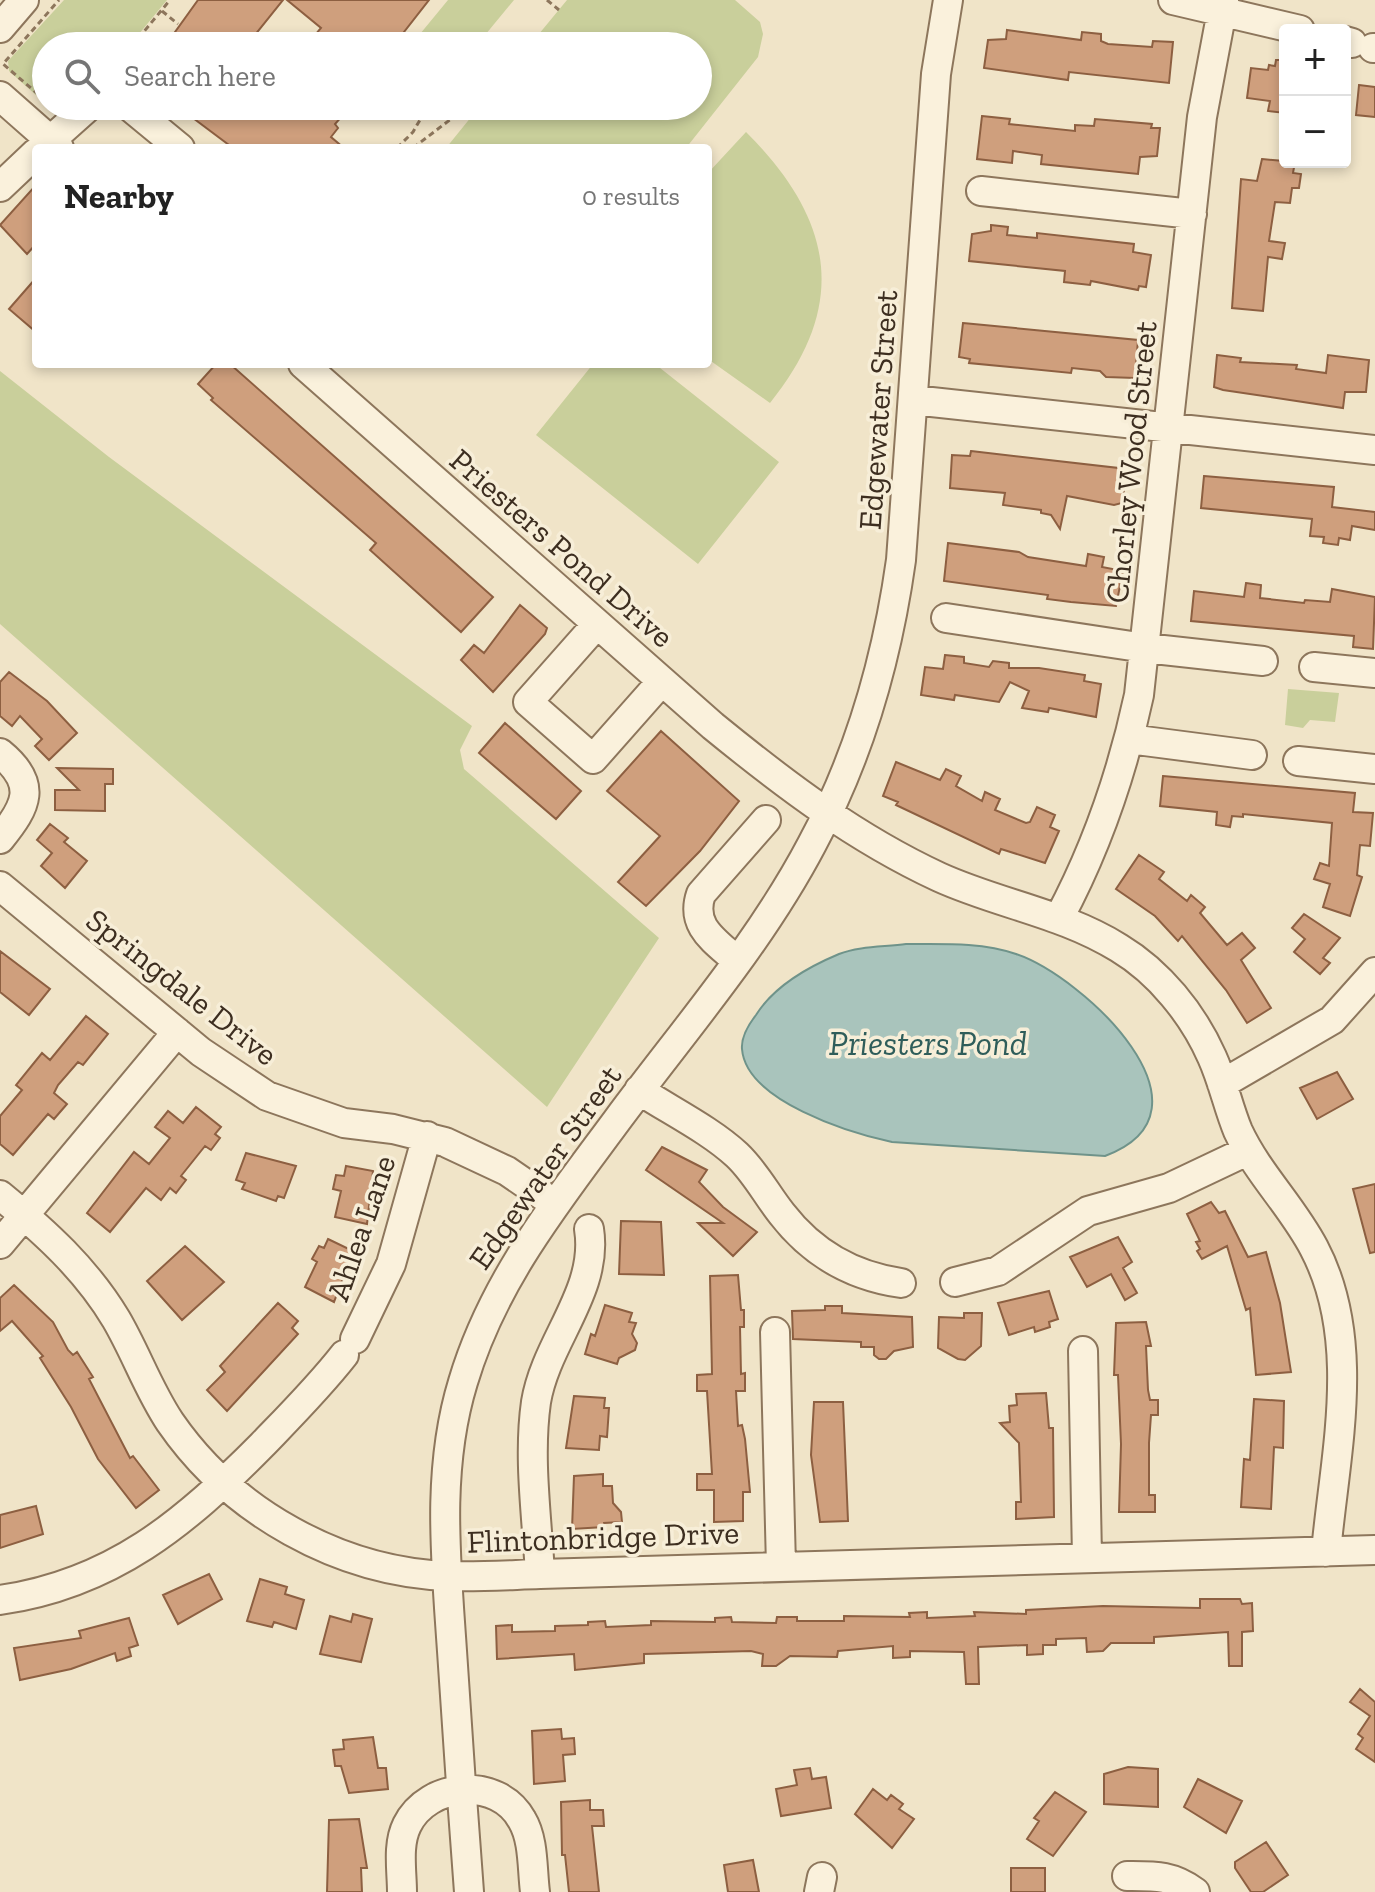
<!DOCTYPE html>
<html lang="en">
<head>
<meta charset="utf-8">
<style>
  :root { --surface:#fff; --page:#f6f6f6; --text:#222; --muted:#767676; --line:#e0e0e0 }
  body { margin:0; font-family:"Zilla Slab",serif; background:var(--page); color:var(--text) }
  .controls { position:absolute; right:24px; top:24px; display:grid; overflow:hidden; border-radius:8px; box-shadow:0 4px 12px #0003 }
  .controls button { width:72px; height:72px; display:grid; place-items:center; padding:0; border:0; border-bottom:2px solid var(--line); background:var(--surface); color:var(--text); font:40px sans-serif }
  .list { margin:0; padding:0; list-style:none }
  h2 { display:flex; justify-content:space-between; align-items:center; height:104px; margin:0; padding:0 32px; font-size:34px }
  h2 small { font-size:26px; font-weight:400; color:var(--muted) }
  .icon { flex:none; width:44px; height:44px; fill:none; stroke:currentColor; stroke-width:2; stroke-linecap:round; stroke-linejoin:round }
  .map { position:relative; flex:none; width:1375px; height:1892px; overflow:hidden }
  .search { position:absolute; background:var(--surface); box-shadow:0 4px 12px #0003; left:32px; top:32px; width:680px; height:88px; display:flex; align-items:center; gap:20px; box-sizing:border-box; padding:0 28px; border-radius:44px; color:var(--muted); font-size:30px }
  .panel { position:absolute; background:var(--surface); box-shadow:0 4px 12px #0003; left:32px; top:144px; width:680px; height:224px; border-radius:8px }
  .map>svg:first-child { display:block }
  .green { fill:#c9cf9b }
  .water { fill:#a9c4bc; stroke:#6f938a; stroke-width:2 }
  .building { fill:#cf9f7d; stroke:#8d5f41; stroke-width:2 }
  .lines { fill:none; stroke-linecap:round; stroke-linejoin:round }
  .minor-casing { stroke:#8d765c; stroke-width:32 }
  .path { stroke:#8d765c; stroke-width:3; stroke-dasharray:6 4; stroke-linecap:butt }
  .minor { stroke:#faf1dc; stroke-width:28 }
  .labels { text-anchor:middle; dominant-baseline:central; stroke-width:7; stroke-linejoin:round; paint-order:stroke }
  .street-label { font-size:32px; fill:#3d2e20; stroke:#f7eed8 }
  .water-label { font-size:34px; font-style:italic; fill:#2f5d5a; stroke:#f7eed8 }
</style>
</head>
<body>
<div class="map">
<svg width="1375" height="1892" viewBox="0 0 1375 1892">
  <rect width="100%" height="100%" fill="#f0e4c8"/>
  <!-- green -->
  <path class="green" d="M64 0H167L129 46H46V104L9 71 8 61Z
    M448 0H514L476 46H434L420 34Z
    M567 0H735L760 22 763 34 758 57 686 148H446L480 106H698V46H529Z
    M746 132C833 219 850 304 770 403L708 359V173Z
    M593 364H655L779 462 698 564 536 435Z
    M0 371 109 457 472 726 460 750 464 769 659 938 547 1107 0 624Z
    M1288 689 1339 693 1335 722 1310 720 1303 728 1285 725Z"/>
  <!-- water -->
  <path class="water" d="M906 944C942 944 982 942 1016 954 1084 977 1226 1111 1105 1156L892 1142C850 1133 746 1101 742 1049 741 1037 749 1024 756 1015 774 986 808 967 839 954 859 946 885 947 906 944Z"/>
  <!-- building -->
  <path class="building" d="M198 0H283L246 46H165Z
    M287 0H429L393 46H306L321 28Z
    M1007 30 1081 40 1082 32 1101 34V41L1108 44 1152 47 1153 41 1173 42 1169 83 1069 72 1068 80 984 68 988 40 1006 39Z
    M1276 60H1285V113L1268 111 1270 101 1247 98 1251 68 1268 70 1269 65 1275 66Z
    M1359 85 1375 87V117L1356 115Z
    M177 106H351L335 124 338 128 331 137 344 148H233Z
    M982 116 1010 119 1009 124 1075 131V125L1094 126 1095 119 1152 124 1151 128H1160L1157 156 1140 157 1138 174 1041 164 1042 155 1013 151 1012 163 977 159Z
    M1262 159 1295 162 1293 173 1301 174 1299 188H1292L1290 203 1275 202 1269 241 1285 243 1282 259 1268 257 1263 311 1232 308 1241 179 1257 181Z
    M36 185V244L27 254 0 225Z
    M991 225 1008 227 1007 235 1037 238V233L1134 244 1133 252 1151 255 1146 287 1139 286 1138 290 1091 281 1090 285 1064 282 1065 271 969 261 972 234 991 231Z
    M36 278V332L9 309Z
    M963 323 1138 340 1135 378 1106 377 1100 371 1072 368 1071 373 969 363 970 359 959 357Z
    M1217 355 1241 358 1240 362 1297 365 1296 369 1326 373 1328 355 1369 360 1366 392H1345L1343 408 1223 390 1214 387Z
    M216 364H230L493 597 461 632 370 550 376 543 211 400 213 398 198 384Z
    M971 451 1127 469 1122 503 1114 505 1067 496 1060 529 1051 515 1041 513V510L1003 505 1005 493 950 488 952 455 970 456Z
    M1204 476 1334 487 1332 507 1375 512V530L1352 526 1350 540 1339 538 1338 545 1323 543 1324 537 1310 536 1312 519 1201 508Z
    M948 543 1019 552 1028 557 1086 566 1088 554 1104 557 1102 567 1123 571 1116 606 1071 602 1047 599 1048 595 944 581Z
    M1246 583 1261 585 1260 598 1304 603 1305 600 1330 602 1332 589 1375 597 1373 649 1353 647 1354 636 1191 621 1194 591 1244 597Z
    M520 605 547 628 545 634 493 692 461 660 474 645 484 653Z
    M945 655 964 657V663L989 667 993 661 1009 663V668H1039L1085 675 1084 681 1101 684 1096 717 1049 708 1048 712 1022 708 1029 691 1010 682 999 702 955 695 954 700 921 695 925 667 943 669Z
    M9 672 47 701 77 733 49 760 35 746 42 739 20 716 12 726 0 716V682Z
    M505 723 581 791 556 819 479 753Z
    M661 731 739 801 700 851 646 906 618 882 660 836 607 791Z
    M896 762 940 780 946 769 961 776 956 786 982 801 985 792 1000 799 995 810 1026 823 1030 822 1037 807 1055 815 1050 827 1059 831 1045 863 1001 849 999 854 896 805 898 802 883 796Z
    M57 768 113 769V784H105V811L55 810V790H79Z
    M1163 776 1355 793 1353 812 1373 813 1370 846 1360 845 1357 875 1362 877 1350 916 1323 907 1330 884 1314 879 1320 863 1329 866 1332 823 1243 814V817L1232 816 1230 827 1216 825 1217 812 1160 806Z
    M50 824 68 838 64 842 87 861 65 888 41 866 52 853 37 840Z
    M1139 855 1164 872 1159 879 1187 901 1191 895 1205 907 1200 913 1227 945 1242 933 1255 948 1241 960 1271 1008 1247 1023 1226 990 1182 936 1178 941 1155 916 1116 889Z
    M1304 914 1340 938 1323 958 1330 963 1320 974 1294 952 1305 939 1292 928Z
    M0 951 50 989 29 1015 0 992Z
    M86 1016 108 1034 83 1065 78 1062 58 1085 54 1093 67 1104 54 1119 48 1114 13 1155 0 1144V1116L22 1090 16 1085 42 1053 50 1060Z
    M1337 1072 1353 1099 1317 1119 1300 1088Z
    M196 1107 221 1127 215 1134 220 1138 211 1150 205 1146 181 1176 186 1180 176 1193 170 1188 161 1200 146 1188 110 1232 87 1213 134 1152 149 1164 170 1138 155 1127 168 1111 183 1123Z
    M662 1147 707 1170 699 1182 723 1207 757 1232 733 1256 698 1223H723L646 1170Z
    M246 1153 296 1166 284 1198 278 1196 276 1201 242 1189 245 1183 236 1180Z
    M346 1166 373 1171 367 1224 335 1217 341 1191 333 1189 336 1175 344 1176Z
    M1375 1184V1252L1370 1253 1353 1189Z
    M1211 1202 1219 1213 1225 1211 1248 1257 1266 1252 1280 1303 1291 1372 1256 1375 1250 1308 1246 1310 1227 1246 1202 1259 1197 1251 1200 1249 1196 1242 1200 1241 1187 1214Z
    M621 1221 661 1222 664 1275 619 1274Z
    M1118 1237 1132 1262 1123 1268 1137 1293 1125 1300 1111 1274 1087 1287 1070 1257Z
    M328 1239 353 1251 334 1302 305 1287 317 1262 312 1259 319 1246 324 1248Z
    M185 1246 224 1282 182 1320 147 1281Z
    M738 1275 741 1310H744V1327H740L741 1374 745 1373V1391H736L738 1426 742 1425 745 1439 750 1492H743V1521L714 1522V1490H697V1474H712L707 1391H697V1375L712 1374 710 1276Z
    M14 1285 53 1322 68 1350 73 1355 77 1352 93 1377 89 1379 130 1458 133 1456 159 1490 136 1508 98 1459 71 1407 40 1358 43 1356 12 1321 0 1331V1298Z
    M1049 1291 1058 1319 1049 1322 1050 1327 1035 1332 1034 1327 1009 1335 998 1303Z
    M278 1303 298 1321 292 1328 298 1334 227 1411 207 1390 225 1372 220 1366Z
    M605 1305 632 1313 629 1322 636 1323 632 1334 637 1343 635 1350 619 1358 617 1364 585 1354 591 1334 595 1336Z
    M825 1306H842V1313L912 1317 913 1347 894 1351 886 1359H879L874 1355V1347H861V1342L793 1339 792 1311 825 1310Z
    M964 1313H982L981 1346 965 1360 958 1359 938 1348 939 1317 964 1318Z
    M1146 1322 1151 1346H1146L1148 1390 1150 1400H1158V1415H1151L1149 1443V1495H1155V1512H1119L1121 1444 1118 1375H1114L1116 1323Z
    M1046 1393 1049 1428H1053L1054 1517 1016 1519V1502H1021L1019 1443 1000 1423 1010 1422 1009 1406 1017 1405 1016 1394Z
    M574 1396 605 1398 604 1408H609L607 1437 600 1436 599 1450 566 1448Z
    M1254 1399 1284 1401 1283 1448 1274 1447 1271 1509 1241 1507 1244 1459 1250 1460Z
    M814 1402H843L848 1521 820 1522 811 1455Z
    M603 1474V1486H612L613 1503 621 1512 622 1522 604 1523V1527L572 1529 574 1476Z
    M36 1506 43 1534 0 1548V1515Z
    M209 1574 222 1599 178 1624 163 1595Z
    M260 1579 287 1587 285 1594 304 1600 296 1629 274 1622 272 1627 247 1621Z
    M1200 1599H1240L1242 1604 1252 1603 1253 1631 1242 1632V1666H1229L1228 1632 1154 1637V1643H1111L1103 1651 1087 1652 1086 1638 1056 1639V1645H1043V1654L1027 1655V1645L978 1647 979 1684H966L964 1652 910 1651V1657L893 1658V1646L838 1651 837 1657 790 1656 776 1666H762L763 1654 751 1651 644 1654V1663L575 1670 574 1654 497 1659 496 1626 512 1625V1632L555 1631V1626L588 1625V1622L605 1621 606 1627 651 1625V1621L715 1622V1618L731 1617 732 1622 776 1623 777 1617H797V1621H844V1616L910 1617 909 1613 927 1612V1618L975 1616 974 1612 1026 1614V1610L1103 1606 1200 1608Z
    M353 1614 372 1619 361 1662 320 1654 330 1616 351 1622Z
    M129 1618 138 1645 129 1648 131 1656 117 1661 115 1653 71 1669 20 1680 14 1648 81 1638 79 1631Z
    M1360 1689 1375 1702V1762L1356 1749 1363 1738 1358 1734 1370 1716 1350 1702Z
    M561 1729 562 1739 574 1738 575 1754 563 1755 565 1781 534 1784 532 1731Z
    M373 1737 378 1768H386L388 1789 349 1793 341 1766H335L333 1750 344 1749 343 1740Z
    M1128 1767 1158 1769V1807L1104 1804V1774Z
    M810 1768 812 1779 826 1777 831 1808 781 1816 776 1789 797 1785 794 1770Z
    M1198 1779 1242 1801 1226 1833 1184 1807Z
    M873 1789 887 1800 891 1795 903 1804 899 1809 914 1819 892 1848 855 1814Z
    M1055 1792 1086 1812 1053 1856 1027 1839 1039 1821 1034 1818Z
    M590 1800V1810H603L604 1826H592L599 1892H569L565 1855H562L561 1802Z
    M359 1819 367 1868H361L362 1892H327L329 1820Z
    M1266 1842 1288 1875 1263 1892H1251L1235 1868V1862Z
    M753 1860 759 1892H728L724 1865Z
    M1011 1868H1045V1892H1011Z"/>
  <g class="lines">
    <defs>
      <path id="minor" d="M1173 0 1300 30
        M0 28 24 0
        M1345 41 1352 43
        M1373 48H1375
        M0 96 59 148
        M129 106 180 148
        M42 148 89 106
        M0 187 36 153
        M981 191 1192 214
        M303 364 713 726C784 784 855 838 939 877 998 904 1063 913 1119 948 1159 972 1193 1014 1212 1057 1223 1081 1228 1107 1238 1131 1258 1174 1292 1206 1314 1248 1363 1341 1335 1453 1326 1552
        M913 400 1375 450
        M946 618 1145 648 1263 661
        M597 624 528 702 593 759 662 681
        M1314 667 1375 673
        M1129 739 1252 755
        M0 753C38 784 27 806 0 839
        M1298 761 1375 769
        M0 886 201 1052 267 1096 344 1123 393 1129 445 1142 507 1171 555 1204
        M1059 918C1097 847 1122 774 1139 695L1202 117 1224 0
        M736 960C714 940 690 926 701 894L766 820
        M1222 1084 1332 1020 1375 972
        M639 1090C671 1111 710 1130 737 1155 756 1173 766 1194 782 1214 813 1254 852 1276 901 1283
        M0 1195C45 1232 86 1269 116 1319 136 1353 148 1389 170 1422 232 1512 339 1572 448 1576 479 1577 509 1575 540 1574L1375 1550
        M0 1244 177 1032
        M955 1282 998 1271 1088 1211 1169 1188 1247 1151
        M775 1332 781 1566
        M355 1339 391 1264 427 1136
        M1083 1351 1087 1557
        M540 1574C537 1518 528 1458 536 1402 546 1341 599 1291 589 1229
        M0 1600C112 1584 185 1523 262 1445 290 1416 319 1387 344 1355
        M1127 1876C1155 1876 1172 1875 1195 1892
        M402 1892C402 1871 397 1845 407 1825 428 1782 498 1776 522 1820 534 1840 532 1869 535 1892
        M469 1892C463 1812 457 1731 452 1651 446 1561 436 1470 463 1382 493 1281 556 1203 618 1119 684 1030 760 943 812 844 860 755 887 660 901 560L936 74 948 0
        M819 1892 822 1877"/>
    </defs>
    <!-- minor casing -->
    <use href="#minor" class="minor-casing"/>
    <!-- path -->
    <path class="path" d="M547 0 559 10
      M162 11 178 24
      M403 33 419 46
      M132 46 170 0
      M46 101 3 64 59 0
      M397 148 413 132 428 106
      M413 148 468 106"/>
    <!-- minor -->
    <use href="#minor" class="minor"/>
  </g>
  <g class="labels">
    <!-- street labels -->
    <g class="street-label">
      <text transform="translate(878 410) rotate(-86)">Edgewater Street</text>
      <text transform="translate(1131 462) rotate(-84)">Chorley Wood Street</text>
      <text transform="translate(562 548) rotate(41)">Priesters Pond Drive</text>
      <text transform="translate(182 987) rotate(38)">Springdale Drive</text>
      <text transform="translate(545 1167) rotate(-55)">Edgewater Street</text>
      <text transform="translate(361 1228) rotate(-71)">Ahlea Lane</text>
      <text transform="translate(603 1537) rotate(-2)">Flintonbridge Drive</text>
    </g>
    <!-- water labels -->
    <g class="water-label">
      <text x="928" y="1043">Priesters Pond</text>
    </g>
  </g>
</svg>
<div class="controls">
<button>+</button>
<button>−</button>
</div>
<div class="search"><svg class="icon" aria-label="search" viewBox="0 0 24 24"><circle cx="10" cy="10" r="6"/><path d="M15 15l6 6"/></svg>Search here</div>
<section class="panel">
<h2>Nearby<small>0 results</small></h2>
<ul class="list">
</ul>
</section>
</div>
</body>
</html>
